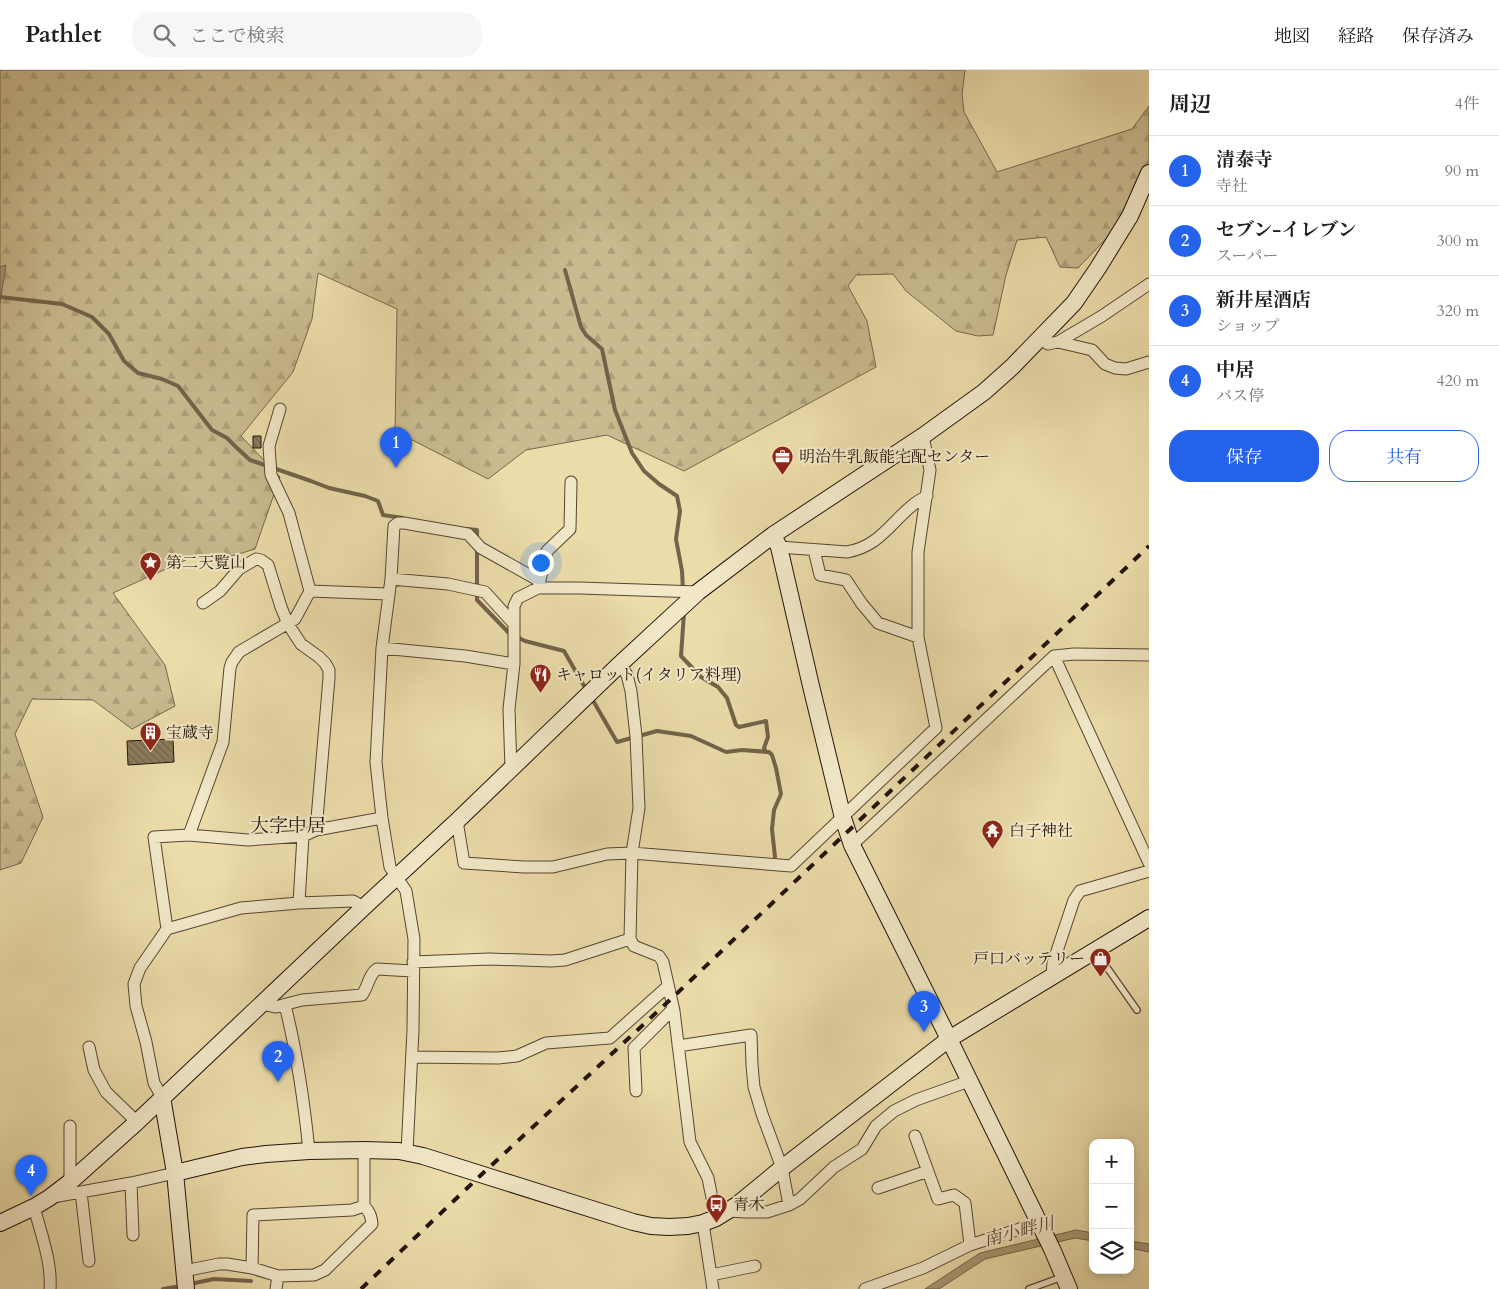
<!DOCTYPE html>
<html lang="ja">
<head>
<meta charset="utf-8">
<style>
  :root { --surface:#fff; --page:#f6f6f6; --text:#202124; --muted:#757577; --line:#e0e0e0; --accent:#2563eb }
  body { margin:0; font-family:Cardo,"Noto Serif JP",serif; background:var(--page); color:var(--text) }
  .controls { position:absolute; right:15px; bottom:15px; display:grid; overflow:hidden; border-radius:10px; box-shadow:0 2px 8px #0003 }
  .controls button { width:45px; height:45px; display:grid; place-items:center; padding:0; border:0; border-bottom:1px solid var(--line); background:var(--surface); color:var(--text); font:25px sans-serif }
  .you { position:absolute; left:540px; top:492px; width:18px; height:18px; margin:-12px; border:4px solid #fff; border-radius:50%; background:#1a73e8; box-shadow:0 0 0 8px #1a73e833 }
  .badge { display:grid; place-items:center; width:32px; height:32px; border-radius:50%; background:var(--accent); color:#fff; font-size:16px; font-weight:700 }
  .pin { position:absolute; translate:-50% -41px; filter:drop-shadow(0 1px 2px #0008) }
  .pin::after { content:''; position:absolute; top:26px; width:18px; height:15px; background:inherit; clip-path:polygon(0 0,100% 0,50% 100%) }
  .list { margin:0; padding:0; list-style:none }
  h2 { display:flex; justify-content:space-between; align-items:center; height:65px; margin:0; padding:0 20px; font-size:21px }
  h2 small { font-size:16px; font-weight:400; color:var(--muted) }
  .list li { display:grid; grid-template-columns:32px 1fr auto; gap:15px; align-items:center; box-sizing:border-box; height:70px; padding:0 20px; border-top:1px solid var(--line) }
  .list b { display:block; font-size:19px; white-space:nowrap }
  .list p { margin:0; font-size:16px; white-space:nowrap; color:var(--muted) }
  .list em { font-size:16px; font-style:normal; color:var(--muted) }
  .actions { display:flex; gap:10px; padding:15px 20px }
  .actions a { flex:1; padding:11px 0; border:1px solid var(--accent); border-radius:20px; text-align:center; font-size:18px; color:var(--accent) }
  .actions .main { background:var(--accent); color:#fff }
  .icon { flex:none; width:28px; height:28px; fill:none; stroke:currentColor; stroke-width:2; stroke-linecap:round; stroke-linejoin:round }
  .map { position:relative; flex:none; width:1149px; height:1219px; overflow:hidden }
  header { display:flex; align-items:center; gap:30px; box-sizing:border-box; height:70px; padding:0 25px; background:var(--surface); border-bottom:1px solid var(--line) }
  header strong { font-size:24px }
  nav { display:flex; gap:28px; margin-inline-start:auto; font-size:18px }
  .search { width:350px; height:45px; background:var(--page); display:flex; align-items:center; gap:12px; box-sizing:border-box; padding:0 18px; border-radius:20px; color:var(--muted); font-size:19px }
  main { display:flex }
  aside { flex:1; background:var(--surface) }
  .map>svg:first-child { display:block }
  .forest { fill:url(#forest-firs); stroke:#76664c }
  .water { fill:#a79874; stroke:#72634a }
  .lines { fill:none; stroke-linecap:round; stroke-linejoin:round }
  .stream { stroke:#72634a; stroke-width:4 }
  .building { fill:url(#building-back-hatch); stroke:#23130a }
  .lane-casing { stroke:#554532; stroke-width:8 }
  .street-casing { stroke:#554532; stroke-width:13 }
  .secondary-casing { stroke:#23130a; stroke-width:18 }
  .lane { stroke:#f2e8c8; stroke-width:5.5 }
  .street { stroke:#f2e8c8; stroke-width:11 }
  .secondary { stroke:#f2e8c8; stroke-width:16 }
  .rail { stroke:#23130a; stroke-width:4; stroke-dasharray:9 9; stroke-linecap:butt }
  .labels { text-anchor:middle; dominant-baseline:central; stroke-width:4; stroke-linejoin:round; paint-order:stroke }
  .poi-label { font-size:16px; fill:#23130a; stroke:#f2e8c8; text-anchor:start }
  .water-label { font-size:18px; font-style:italic; fill:#584834; stroke:#f2e8c8 }
  .quarter-label { font-size:19px; fill:#23130a; stroke:#f2e8c8 }
</style>
</head>
<body>
<header>
<strong>Pathlet</strong>
<div class="search"><svg class="icon" aria-label="search" viewBox="0 0 24 24"><circle cx="10" cy="10" r="6"/><path d="M15 15l6 6"/></svg>ここで検索</div>
<nav><a>地図</a><a>経路</a><a>保存済み</a></nav>
</header>
<main>
<div class="map">
<svg width="1149" height="1219" viewBox="0 0 1149 1219">
  <defs>
    <pattern id="forest-firs" width="22" height="20" patternUnits="userSpaceOnUse" patternTransform="scale(1.25)"><rect width="22" height="20" fill="#c9ba8f"/><path d="M5 1l3.5 6h-7zM16 11l3.5 6h-7z" fill="#ac9f7a"/></pattern>
    <pattern id="building-back-hatch" width="6" height="6" patternUnits="userSpaceOnUse" patternTransform="scale(1.25)"><rect width="6" height="6" fill="#8b7c5d"/><path d="M-1 5l2 2M0 0l6 6M5-1l2 2" fill="none" stroke="#71644b"/></pattern>
  </defs>
  <rect width="100%" height="100%" fill="#ebdcaa"/>
  <filter id="stains"><feTurbulence type="fractalNoise" baseFrequency=".004" numOctaves="4"/><feColorMatrix values="0 0 0 0 .2 0 0 0 0 .09 0 0 0 0 .02 0 0 0 .5 -.17"/></filter>
  <radialGradient id="worn" r=".72"><stop offset=".6" stop-color="#630" stop-opacity="0"/><stop offset="1" stop-color="#630" stop-opacity=".3"/></radialGradient>
  <!-- forest -->
  <path class="forest" d="M0 0H965L962 24 964 42 997 102 1132 59 1149 36V124L1078 198 1060 197 1046 167 1017 170 1006 205 993 265 978 266 956 261 906 221 893 204 856 205 848 216 867 251 876 297 684 401 607 365 526 380 488 409 395 361 397 239 318 203 312 249 293 302 241 366 280 407 255 479 222 489 190 488 113 523 165 595 175 636 132 659 93 630 32 629 15 664 43 747 21 793 0 800Z"/>
  <!-- water -->
  <path class="water" d="M6 195 0 233V197Z
    M1076 1160 1093 1163V1171L1075 1168 985 1189 939 1219H925L980 1183Z
    M1130 1171 1149 1174V1182L1130 1178Z"/>
  <g class="lines">
    <!-- stream -->
    <path class="stream" d="M565 200 581 257 586 265 602 279 615 340 632 383 644 401 659 414 677 426 680 441 676 469 682 501 683 521
      M0 227 62 234 92 247 109 264 124 291 138 303 162 309 178 316 212 360 227 368 237 378 250 390 311 411 329 418 365 426 378 431 383 445 403 448
      M467 459 477 460V468
      M477 478V530L508 562 511 564
      M684 543 681 586 701 607 718 617 727 628 736 655 739 657 766 651 768 667 764 678 766 682
      M517 567 525 571 564 581 587 621
      M591 627 617 672 657 661 691 666 726 682 742 680 769 682 772 685 776 698 781 724 774 740 772 759 775 787
      M190 1214 214 1209 251 1211
      M163 1219 181 1216"/>
  </g>
  <!-- building -->
  <path class="building" d="M253 366H261V378H253Z
    M173 669 174 692 128 695 127 671Z"/>
  <g class="lines">
    <defs>
      <path id="lane" d="M1096 882 1137 940
        M1029 1219 1062 1207"/>
      <path id="street" d="M1041 269 1048 274 1058 272 1102 246 1149 214
        M1058 272 1092 280 1105 294 1115 298 1126 299 1149 292
        M280 339 269 376 271 405 289 443 310 521 388 524
        M779 477 847 482C880 476 890 453 914 434 918 431 923 428 927 426
        M814 480 820 505 846 510 862 534 878 553 918 567
        M391 509 448 514 485 522 514 554
        M538 518H580L698 522
        M203 533 220 521 239 499 256 489 261 490 268 495 281 537 288 554 301 574 319 587 325 593 329 600V608L316 760
        M382 578 465 586 514 594
        M1054 586 1149 793
        M620 594 627 605 631 621 636 666 639 738 632 783 630 869 634 876 659 886 663 892 674 941 690 1072 708 1108 716 1148
        M511 699 509 639 514 594V536L518 528 538 518 547 481 570 459 571 412
        M457 751 464 793 524 797H553L607 784 632 783 791 796 936 658 918 567V482L930 400 923 366
        M189 765 223 672 230 598 232 592 239 582 295 549 310 521
        M852 775 1054 586 1074 584 1149 585
        M299 833 303 766
        M167 859 241 838 299 833 353 831 364 837
        M413 892 489 889 551 891 565 890 630 869
        M1052 905 1053 893 1074 830 1080 821 1149 801
        M262 934 275 937 302 930 362 925C368 917 369 904 377 899L413 901
        M285 935C297 983 304 1031 309 1081
        M678 976 751 965 752 995 754 1017 762 1044 782 1098 789 1135
        M89 977 94 1000 106 1022 137 1052
        M412 987 498 988 517 986 546 973 610 968 668 916
        M636 1021 634 978 673 939
        M162 1027 154 1013 146 972 136 936 134 914 140 898 167 859 154 767 189 765 248 770 303 766 316 760 382 748
        M915 1066 938 1129 954 1125 965 1133 970 1175
        M407 1082 413 960 414 869 406 821 390 797 382 748 376 692 382 578 391 509 394 456 398 453H404L468 464 481 478 540 511
        M70 1112V1056
        M131 1113 133 1165
        M878 1118 928 1101
        M81 1122 89 1191
        M53 1127 131 1113 175 1103
        M34 1137C41 1164 52 1192 50 1219
        M728 1141 746 1142H767L789 1135 800 1129 834 1097 862 1079 876 1056 894 1041 916 1030 969 1011
        M703 1153 713 1219
        M252 1198 253 1145 352 1140 364 1136
        M184 1201 219 1194H227L252 1198 278 1206 314 1205 325 1200 372 1154C371 1146 370 1142 364 1136V1080
        M711 1205 755 1196
        M276 1219 278 1206
        M865 1219 923 1198 970 1175 1038 1153"/>
      <path id="secondary" d="M773 465 779 477 811 616 843 748 852 775 949 969 1052 1179 1069 1219
        M162 1027 175 1103 186 1219
        M175 1103 242 1087 266 1084 309 1081 364 1080 399 1081 423 1086 633 1152 651 1156 669 1157 688 1156 703 1153 716 1148 737 1135 782 1098 949 969 1149 848
        M0 1153 34 1137 49 1128 70 1112 137 1052 364 837 457 751 620 594 698 522 773 465 923 366 984 322 1012 297 1074 233 1098 198 1130 146 1149 103"/>
    </defs>
    <!-- lane casing -->
    <use href="#lane" class="lane-casing"/>
    <!-- street casing -->
    <use href="#street" class="street-casing"/>
    <!-- secondary casing -->
    <use href="#secondary" class="secondary-casing"/>
    <!-- lane -->
    <use href="#lane" class="lane"/>
    <!-- street -->
    <use href="#street" class="street"/>
    <!-- secondary -->
    <use href="#secondary" class="secondary"/>
    <!-- rail -->
    <path class="rail" d="M361 1219 481 1105 671 929 1149 476"/>
  </g>
  <!-- icons -->
  <defs>
    <symbol id="office-pin" viewBox="-11 -11 22 30"><path d="M0 17L-7.5 6A9.5 9.5 0 1 1 7.5 6Z" fill="#8f2418" stroke="#f2e8c8"/><path d="M-6-3h4V-5.5h4V-3h4V5H-6ZM-1-4.5V-3h2v-1.5ZM-6 0V1H6V0Z" fill="#fff"/></symbol>
    <symbol id="sight-pin" viewBox="-11 -11 22 30"><path d="M0 17L-7.5 6A9.5 9.5 0 1 1 7.5 6Z" fill="#8f2418" stroke="#f2e8c8"/><path d="M0-6L1.8-2.2L6-1.7L2.9 1.2L3.7 5.4L0 3.3L-3.7 5.4L-2.9 1.2L-6-1.7L-1.8-2.2Z" fill="#fff"/></symbol>
    <symbol id="restaurant-pin" viewBox="-11 -11 22 30"><path d="M0 17L-7.5 6A9.5 9.5 0 1 1 7.5 6Z" fill="#8f2418" stroke="#f2e8c8"/><path d="M-5-6h1v4h1v-4h1v4h1v-4h1v5L-1.5 .5V6h-2V.5L-5-1ZM5-6V6H3V1.5H1.5Q1.5-4 5-6Z" fill="#fff"/></symbol>
    <symbol id="building-pin" viewBox="-11 -11 22 30"><path d="M0 17L-7.5 6A9.5 9.5 0 1 1 7.5 6Z" fill="#8f2418" stroke="#f2e8c8"/><path d="M-4-6H4V6H1V3H-1V6H-4ZM-2.5-4.3h1.7v1.8h-1.7ZM.8-4.3h1.7v1.8H.8ZM-2.5-1h1.7V.8h-1.7ZM.8-1h1.7V.8H.8Z" fill="#fff"/></symbol>
    <symbol id="temple-pin" viewBox="-11 -11 22 30"><path d="M0 17L-7.5 6A9.5 9.5 0 1 1 7.5 6Z" fill="#8f2418" stroke="#f2e8c8"/><path d="M0-6L5-2H3V0L6.5 2.5H4V6H1.5V3h-3V6H-4V2.5H-6.5L-3 0V-2H-5Z" fill="#fff"/></symbol>
    <symbol id="shop-pin" viewBox="-11 -11 22 30"><path d="M0 17L-7.5 6A9.5 9.5 0 1 1 7.5 6Z" fill="#8f2418" stroke="#f2e8c8"/><path d="M-5-2.5h2.3a2.7 3.5 0 0 1 5.4 0H5L5.5 6h-11ZM-1.5-2.5h3a1.5 2.3 0 0 0-3 0Z" fill="#fff"/></symbol>
    <symbol id="bus-pin" viewBox="-11 -11 22 30"><path d="M0 17L-7.5 6A9.5 9.5 0 1 1 7.5 6Z" fill="#8f2418" stroke="#f2e8c8"/><path d="M-5-6H5V4H4V6H2V4H-2V6H-4V4H-5ZM-3.5-4V0h7V-4ZM-3.5 1.2v1.5H-2V1.2ZM2 1.2v1.5H3.5V1.2Z" fill="#fff"/></symbol>
  </defs>
  <g fill-rule="evenodd">
    <use href="#office-pin" x="770" y="374" width="25" height="34"/>
    <use href="#sight-pin" x="138" y="480" width="25" height="34"/>
    <use href="#restaurant-pin" x="528" y="592" width="25" height="34"/>
    <use href="#building-pin" x="138" y="650" width="25" height="34"/>
    <use href="#temple-pin" x="980" y="748" width="25" height="34"/>
    <use href="#shop-pin" x="1088" y="876" width="25" height="34"/>
    <use href="#bus-pin" x="704" y="1122" width="25" height="34"/>
  </g>
  <g class="labels">
    <!-- poi labels -->
    <g class="poi-label">
      <text x="799" y="387">明治牛乳飯能宅配センター</text>
      <text x="166" y="493">第二天覧山</text>
      <text x="556" y="605">キャロット(イタリア料理)</text>
      <text x="166" y="663">宝蔵寺</text>
      <text x="1009" y="761">白子神社</text>
      <text x="1085" y="889" text-anchor="end">戸口バッテリー</text>
      <text x="733" y="1135">青木</text>
    </g>
    <!-- water labels -->
    <g class="water-label">
      <text transform="translate(1019 1162) rotate(-14)">南小畔川</text>
    </g>
    <!-- quarter labels -->
    <g class="quarter-label">
      <text x="288" y="756">大字中居</text>
    </g>
  </g>
  <rect width="100%" height="100%" filter="url(#stains)"/>
  <rect width="100%" height="100%" fill="url(#worn)"/>
</svg>
<div class="controls">
<button>+</button>
<button>−</button>
<button><svg class="icon" aria-label="layers" viewBox="0 0 24 24"><path d="M12 4l9 5-9 5-9-5zM3 14l9 5 9-5"/></svg></button>
</div>
<div class="you"></div>
<div class="pin badge" style="left:396px;top:398px">1</div>
<div class="pin badge" style="left:278px;top:1012px">2</div>
<div class="pin badge" style="left:924px;top:962px">3</div>
<div class="pin badge" style="left:31px;top:1126px">4</div>
</div>
<aside>
<h2>周辺<small>4件</small></h2>
<ul class="list">
<li><span class="badge">1</span><div><b>清泰寺</b><p>寺社</p></div><em>90 m</em></li>
<li><span class="badge">2</span><div><b>セブン-イレブン</b><p>スーパー</p></div><em>300 m</em></li>
<li><span class="badge">3</span><div><b>新井屋酒店</b><p>ショップ</p></div><em>320 m</em></li>
<li><span class="badge">4</span><div><b>中居</b><p>バス停</p></div><em>420 m</em></li>
</ul>
<div class="actions"><a class="main">保存</a><a>共有</a></div>
</aside>
</main>
</body>
</html>
